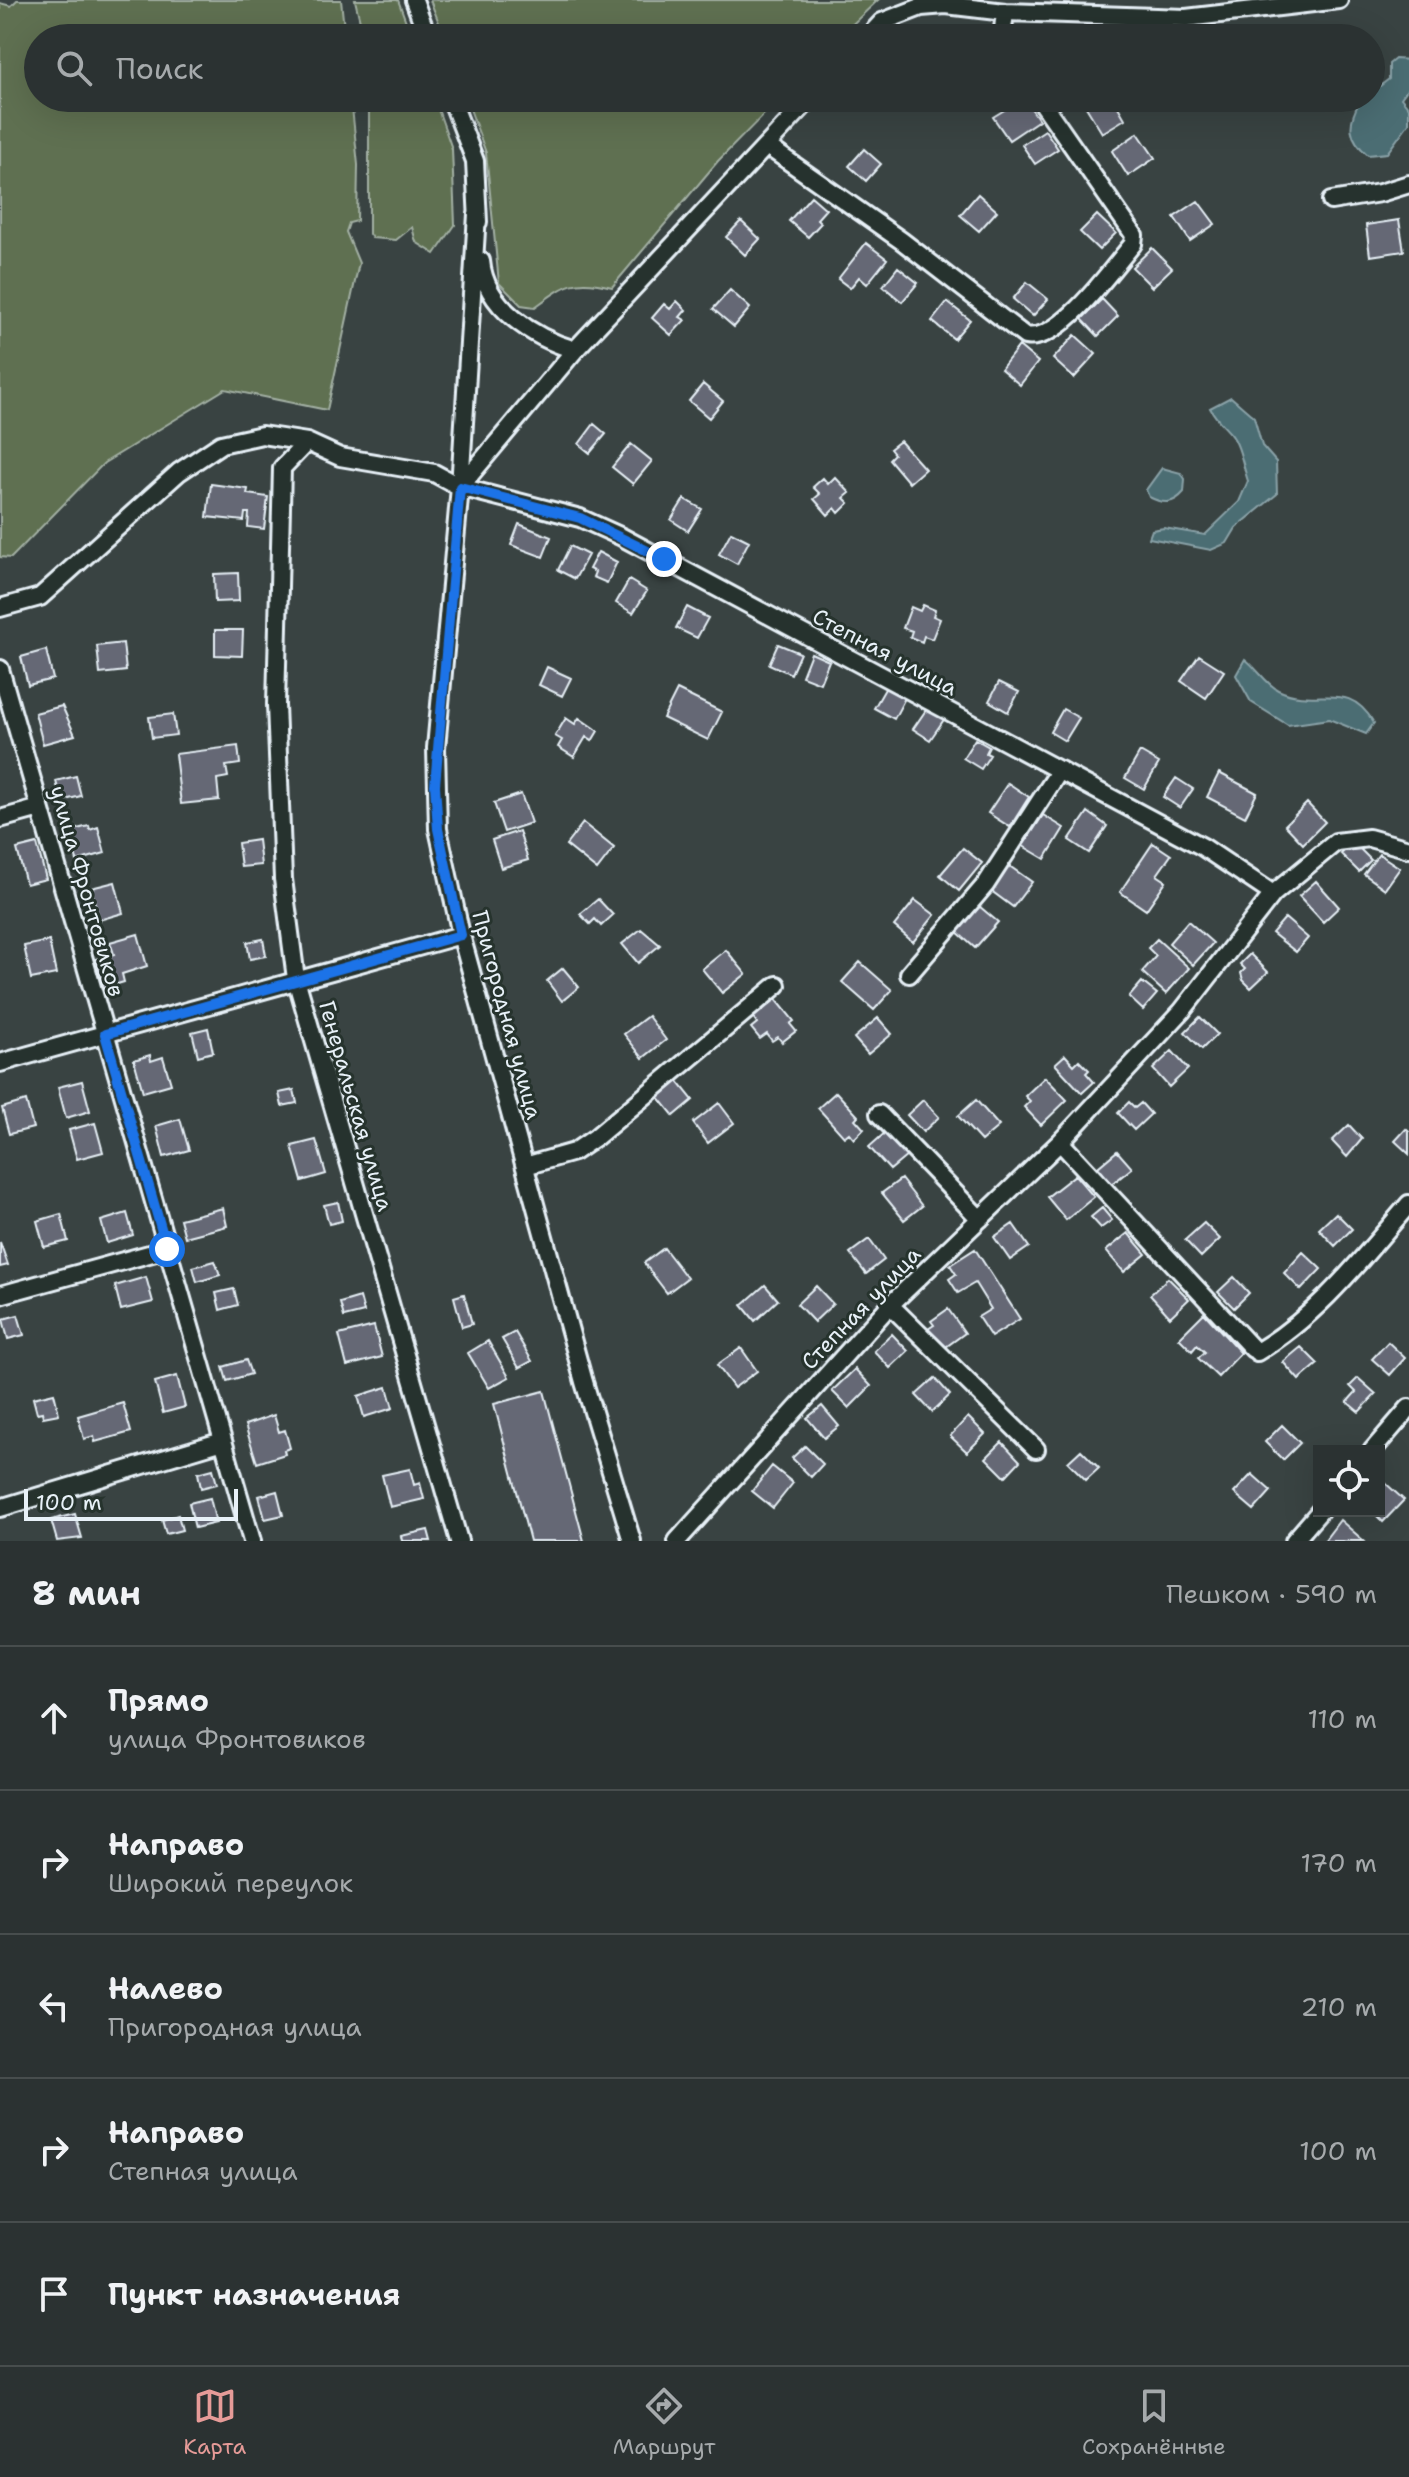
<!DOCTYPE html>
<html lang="ru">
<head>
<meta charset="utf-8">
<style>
  :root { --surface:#2b3232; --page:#373e3e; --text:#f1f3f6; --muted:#a6aaac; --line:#474d4d; --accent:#e69b98 }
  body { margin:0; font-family:"Shantell Sans",sans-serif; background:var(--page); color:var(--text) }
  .controls { position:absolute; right:24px; bottom:24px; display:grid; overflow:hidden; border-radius:0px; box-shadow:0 8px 32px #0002 }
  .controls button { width:72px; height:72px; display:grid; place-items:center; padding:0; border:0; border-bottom:2px solid var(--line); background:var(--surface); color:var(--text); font:40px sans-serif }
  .scale { position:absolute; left:24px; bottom:20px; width:214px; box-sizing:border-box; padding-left:8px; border:4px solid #e8f1f8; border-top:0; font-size:22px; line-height:28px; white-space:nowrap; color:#e8f1f8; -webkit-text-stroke:6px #26332d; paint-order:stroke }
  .stop { position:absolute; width:24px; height:24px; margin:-18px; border:6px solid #1a73e8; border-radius:50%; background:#fff }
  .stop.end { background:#1a73e8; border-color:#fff; box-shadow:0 2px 8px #0008 }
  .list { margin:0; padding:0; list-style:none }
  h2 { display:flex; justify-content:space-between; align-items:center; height:104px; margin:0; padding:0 32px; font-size:34px }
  h2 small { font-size:26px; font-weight:400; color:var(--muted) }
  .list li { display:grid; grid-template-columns:52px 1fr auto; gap:24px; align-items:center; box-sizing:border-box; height:144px; padding:0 32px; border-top:2px solid var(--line) }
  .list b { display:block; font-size:30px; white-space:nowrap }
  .list p { margin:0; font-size:26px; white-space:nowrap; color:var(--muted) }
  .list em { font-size:26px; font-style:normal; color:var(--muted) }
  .icon { flex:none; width:44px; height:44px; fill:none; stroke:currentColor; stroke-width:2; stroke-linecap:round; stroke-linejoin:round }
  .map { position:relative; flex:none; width:1409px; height:1541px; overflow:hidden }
  .search { position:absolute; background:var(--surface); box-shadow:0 8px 32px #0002; left:24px; right:24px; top:24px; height:88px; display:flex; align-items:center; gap:20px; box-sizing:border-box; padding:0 28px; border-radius:44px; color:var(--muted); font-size:30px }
  .sheet { height:824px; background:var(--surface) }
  nav { display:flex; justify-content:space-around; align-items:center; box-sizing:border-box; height:112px; border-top:2px solid var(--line); background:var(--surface); font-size:22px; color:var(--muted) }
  nav a { display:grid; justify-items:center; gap:4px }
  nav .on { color:var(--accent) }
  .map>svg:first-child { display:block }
  .green { fill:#5e6f51; stroke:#a3b0a4; stroke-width:2 }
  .water { fill:#4c6d73; stroke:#8aa2a8; stroke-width:2 }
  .building { fill:#656774; stroke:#e8f1f8; stroke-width:2 }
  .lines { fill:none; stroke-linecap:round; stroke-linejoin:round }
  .street-casing { stroke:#e8f1f8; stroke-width:22 }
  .street { stroke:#26332d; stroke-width:16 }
  .route { stroke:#1a73e8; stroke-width:10 }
  .labels { text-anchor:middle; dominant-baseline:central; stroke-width:6; stroke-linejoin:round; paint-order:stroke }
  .street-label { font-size:22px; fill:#e8f1f8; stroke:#26332d }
</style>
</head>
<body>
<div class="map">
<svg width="1409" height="1541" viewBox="0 0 1409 1541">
  <rect width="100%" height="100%" fill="#394342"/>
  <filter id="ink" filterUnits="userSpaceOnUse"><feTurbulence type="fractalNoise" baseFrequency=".0125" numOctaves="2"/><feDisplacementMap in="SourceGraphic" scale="16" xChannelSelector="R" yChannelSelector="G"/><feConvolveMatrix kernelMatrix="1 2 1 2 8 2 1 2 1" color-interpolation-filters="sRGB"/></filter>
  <g filter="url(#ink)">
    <!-- green -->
    <path class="green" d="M17 0H341L345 38H38V98H351L358 165 357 221 349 223 346 232 359 263 327 410 225 389 104 463 11 558 0 557V3L11 6Z
      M355 0H398L412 38H364Z
      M430 0H878L838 38H445Z
      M369 98H434L452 149 455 225 435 254 416 242 412 227 396 240 372 238 369 234Z
      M466 98H780L718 161 612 287C574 277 565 285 535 307L521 305 499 283 486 153Z"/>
    <!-- water -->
    <path class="water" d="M1395 59 1409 60V87L1401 98 1409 108V123L1387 153 1368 155C1348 138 1347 124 1360 101L1371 98V93L1389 79V64Z
      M1231 397 1254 417 1262 446 1276 462 1277 494 1236 528 1227 543 1211 550 1149 538 1152 530 1164 528 1205 535 1239 502 1248 481C1243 467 1240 444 1230 433 1222 424 1216 419 1210 408Z
      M1162 468 1181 473 1185 479 1184 492C1173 505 1163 504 1149 497L1146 490Z
      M1245 659C1257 668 1265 683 1278 690 1318 709 1347 677 1374 723L1366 734 1329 719 1288 725 1251 702 1236 675Z"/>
    <!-- building -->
    <path class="building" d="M1024 98 1039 120 1009 140 993 117Z
      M1089 98H1113L1125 119 1102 133 1083 102Z
      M1045 130 1058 149 1035 164 1022 145Z
      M1138 133 1155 158 1128 176 1112 151Z
      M864 149 881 164 866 181 849 166Z
      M978 194 997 211 979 231 960 215Z
      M811 196 826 209 817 219 821 223 808 237 789 221Z
      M1198 201 1215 224 1190 241 1174 217Z
      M1097 215 1116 233 1099 250 1080 232Z
      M1399 220 1404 251 1370 256 1366 225Z
      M741 221 760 239 745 255 726 237Z
      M866 243 887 259 867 284 859 277 850 288 838 279Z
      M1152 248 1172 268 1152 287 1132 267Z
      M898 267 918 283 902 302 883 286Z
      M1027 282 1048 299 1033 316 1013 299Z
      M730 290 750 308 734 327 713 309Z
      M1102 299 1118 316 1098 336 1082 319Z
      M677 301 686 310 680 317 685 320 671 335 652 318 664 304 670 309Z
      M947 302 970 320 954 339 932 321Z
      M1075 335 1096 354 1074 378 1053 359Z
      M1019 346 1038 362 1020 385 1001 369Z
      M703 384 723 401 709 418 689 401Z
      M594 424 606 434 590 453 579 444Z
      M900 441 925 469 909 483 889 459 894 454 890 449Z
      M631 444 652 461 633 484 612 467Z
      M835 477 850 493 844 498 849 503 839 513 835 508 828 515 814 499 820 494 813 487 823 478 828 484Z
      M211 484 248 489 247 494 268 497 264 529 248 527 249 513H245L244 521 207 517Z
      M684 499 702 509 688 531 671 520Z
      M519 524 551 537 543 557 511 545Z
      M731 532 749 541 737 564 719 554Z
      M570 546 588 555 575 579 558 570Z
      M598 552 617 562 607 583 593 577 595 572 589 569Z
      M238 573 239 601 215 602 214 574Z
      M629 580 647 591 633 613 616 603Z
      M923 605 935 610 933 616 940 619 932 639 924 636 922 642 910 637 912 631 903 628 911 607 920 611Z
      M687 607 708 618 697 638 676 628Z
      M215 630H243L242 656 215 655Z
      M123 643 126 671 100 674 97 646Z
      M778 644 800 653 791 674 769 664Z
      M46 650 53 679 28 685 21 657Z
      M811 653 829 661 820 683 802 676Z
      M1199 655 1224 671 1206 698 1181 681Z
      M547 667 571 678 562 696 539 685Z
      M999 682 1019 692 1008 712 989 701Z
      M886 687 905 698 894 719 874 708Z
      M677 690 722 712 708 740 663 718Z
      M62 706 75 735 43 744 35 713Z
      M928 707 945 718 930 740 913 729Z
      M1063 709 1079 718 1065 741 1050 732Z
      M173 714 176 735 152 738 149 717Z
      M566 718 575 724 579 718 598 731 592 741 586 737 574 757 558 747 562 740 555 736Z
      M975 739 989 747 986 753 990 755 981 769 963 758Z
      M238 746 240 764 226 766 228 777 217 779 219 800 181 804 175 754Z
      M1140 752 1159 763 1144 789 1125 778Z
      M1219 773 1257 793 1245 817 1207 797Z
      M76 776 81 796 61 801 56 781Z
      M1176 778 1193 789 1180 808 1163 797Z
      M1008 783 1029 797 1010 827 988 813Z
      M521 794 531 823 504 832 494 803Z
      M1307 803 1325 822 1303 844 1285 825Z
      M1088 812 1107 826 1089 853 1069 840Z
      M1043 815 1064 828 1045 859 1023 846Z
      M583 823 614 848 597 870 566 845Z
      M89 826 90 830 98 827 105 853 77 861 69 831Z
      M519 831 528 860 501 868 492 840Z
      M258 840 261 865 241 867 238 843Z
      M1353 842 1371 860 1359 872 1341 854Z
      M1153 843 1171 855 1157 875 1166 881 1146 910 1120 892Z
      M37 844 46 879 26 884 17 849Z
      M963 848 982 863 959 891 940 875Z
      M1379 854 1400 868 1385 889 1364 874Z
      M1008 865 1032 882 1013 907 990 890Z
      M1316 881 1339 907 1323 922 1299 896Z
      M115 882 123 913 99 920 91 888Z
      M598 899 613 915 601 926 595 919 590 924 580 914Z
      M915 900 935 915 913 942 894 926Z
      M979 906 998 922 975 948 956 931Z
      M1285 918 1308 938 1296 952 1272 933Z
      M1188 921 1213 943 1193 965 1169 943Z
      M641 929 660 945 638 963 622 944Z
      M138 934 147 966 122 974 124 982 104 988 96 959 114 954 110 942Z
      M263 939 266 956 250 959 247 942Z
      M1157 939 1189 968 1166 994 1142 972 1156 956 1148 948Z
      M49 941 56 974 31 979 24 946Z
      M726 950 746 974 722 993 702 969Z
      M1250 954 1268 972 1251 988 1243 980 1241 973 1245 969 1240 964Z
      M860 962 892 990 874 1010 842 982Z
      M563 968 579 987 562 1001 547 981Z
      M1142 982 1157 994 1143 1010 1129 997Z
      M776 999 794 1021 790 1024 796 1031 782 1042 778 1037 772 1041 767 1034 760 1039 751 1028 757 1023 753 1017Z
      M648 1016 666 1040 643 1058 624 1034Z
      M1200 1017 1217 1034 1202 1049 1185 1032Z
      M878 1018 892 1034 868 1054 854 1038Z
      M208 1028 213 1052 198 1056 192 1032Z
      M1172 1051 1188 1069 1169 1087 1153 1069Z
      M150 1055 151 1061 163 1057 171 1084 143 1092 134 1060Z
      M1065 1055 1074 1065 1079 1060 1089 1070 1086 1073 1094 1082 1082 1093 1055 1064Z
      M1045 1077 1067 1100 1041 1125 1024 1107 1030 1101 1025 1096Z
      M676 1079 693 1100 674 1116 657 1095Z
      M82 1081 90 1111 66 1118 58 1087Z
      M294 1090 297 1103 282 1106 279 1093Z
      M836 1092 858 1116 855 1119 864 1129 854 1139 849 1133 844 1137 818 1108Z
      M923 1100 939 1117 923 1132 907 1115Z
      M976 1100 999 1126 981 1141 958 1116Z
      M26 1101 33 1128 9 1134 2 1108Z
      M1129 1102 1135 1108 1141 1103 1151 1114 1134 1130 1118 1113Z
      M719 1103 734 1123 708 1143 693 1123Z
      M180 1119 189 1150 164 1157 156 1126Z
      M95 1123 103 1152 77 1159 69 1130Z
      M1349 1125 1362 1139 1347 1157 1332 1141Z
      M1406 1129 1409 1132V1154L1395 1141Z
      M886 1132 907 1156 890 1170 869 1147Z
      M316 1140 326 1174 302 1181 292 1146Z
      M1117 1151 1132 1168 1112 1184 1098 1167Z
      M1075 1175 1094 1197 1066 1220 1047 1197Z
      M901 1179 922 1206 904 1220 882 1193Z
      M338 1202 342 1221 329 1224 324 1205Z
      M223 1208 227 1226 185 1237 180 1219Z
      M1102 1208 1112 1220 1101 1228 1091 1217Z
      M127 1213 133 1235 107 1243 101 1221Z
      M1336 1213 1352 1229 1335 1246 1319 1229Z
      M61 1214 68 1241 44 1247 37 1221Z
      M1204 1223 1220 1239 1201 1257 1185 1240Z
      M1013 1224 1029 1247 1010 1260 994 1237Z
      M1128 1233 1146 1254 1124 1272 1106 1251Z
      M869 1239 884 1260 866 1274 850 1253Z
      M0 1242 8 1265 0 1267Z
      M664 1248 687 1278 667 1293 644 1263Z
      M975 1249 1020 1319 991 1337 978 1317 991 1309 975 1283 958 1293 949 1279 956 1274 950 1265Z
      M1303 1252 1321 1269 1301 1290 1284 1273Z
      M215 1261 220 1275 197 1282 193 1267Z
      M146 1277 153 1302 121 1310 115 1286Z
      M1234 1277 1249 1293 1234 1308 1218 1292Z
      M1168 1278 1189 1299 1170 1317 1150 1295Z
      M765 1285 778 1300 755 1321 742 1305Z
      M816 1286 833 1304 814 1322 797 1304Z
      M234 1289 238 1305 220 1310 216 1293Z
      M464 1294 472 1324 462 1327 454 1297Z
      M360 1297 364 1312 344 1317 340 1303Z
      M948 1309 965 1333 943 1349 928 1329 934 1325 931 1321Z
      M1204 1313 1241 1353 1218 1377 1198 1358 1205 1352 1197 1345 1192 1351 1179 1338Z
      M18 1315 24 1335 8 1339 3 1319Z
      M374 1326 382 1357 347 1366 339 1335Z
      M515 1332 532 1361 519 1368 502 1339Z
      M892 1334 908 1351 890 1368 874 1351Z
      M488 1341 509 1377 489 1388 468 1353Z
      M1388 1342 1405 1358 1390 1375 1372 1359Z
      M1301 1347 1318 1364 1299 1380 1283 1362Z
      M741 1348 757 1371 734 1388 717 1365Z
      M246 1360 251 1374 227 1381 223 1367Z
      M855 1369 871 1386 849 1408 832 1391Z
      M177 1376 185 1407 163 1413 155 1382Z
      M935 1378 950 1395 932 1412 916 1395Z
      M1358 1378 1376 1394 1359 1412 1347 1402 1356 1392 1350 1386Z
      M387 1387 393 1408 364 1417 358 1396Z
      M544 1391 584 1541H530L494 1404Z
      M54 1393 59 1414 43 1417 42 1412 37 1413 33 1398Z
      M123 1403 131 1432 95 1442 94 1436 84 1439 78 1416Z
      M822 1406 839 1426 824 1438 807 1418Z
      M274 1415 279 1432 285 1430 290 1448 284 1450 285 1454 257 1463 245 1425Z
      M968 1417 985 1434 967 1452 950 1436Z
      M1282 1425 1300 1443 1283 1460 1265 1442Z
      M1002 1442 1020 1461 1005 1477 986 1458Z
      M805 1446 823 1464 811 1477 792 1458Z
      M1081 1450 1099 1468 1086 1480 1068 1462Z
      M772 1466 793 1483 773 1508 752 1491Z
      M213 1469 217 1484 201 1488 198 1473Z
      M410 1469 414 1485 420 1483 424 1499 390 1507 382 1475Z
      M1252 1474 1271 1491 1254 1510 1234 1493Z
      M1382 1480 1404 1500 1383 1522 1372 1511H1379V1484Z
      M277 1491 283 1515 265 1519 259 1496Z
      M210 1498 216 1523 195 1528 189 1503Z
      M75 1514 82 1538 57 1541 51 1520Z
      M178 1515 182 1530 166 1534 162 1520Z
      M1340 1520 1364 1541H1324Z
      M428 1530 431 1541H402L401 1536Z"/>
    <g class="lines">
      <defs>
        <path id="street" d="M414 0 428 38
          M867 38 882 22 921 7 946 5 1005 12 1186 18 1339 0
          M1002 38 1005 12
          M451 98 475 161 478 222
          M767 146 902 241 1025 336C1060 344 1111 269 1133 244L1134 235 1039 98
          M1331 201 1380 193 1409 184
          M477 214 460 487 436 748 438 829 461 935 584 1382 632 1541
          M481 261C485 308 534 338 575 350
          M307 442 282 468 276 705 283 879 296 979 459 1541
          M460 487 575 350 811 98
          M0 608 40 597 179 472 221 444 262 435 307 442 340 457 434 473 460 487 580 518 622 537 1203 847 1273 894
          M0 669 252 1541
          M0 819 40 808
          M909 974 986 884 1060 770
          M0 1063 461 935
          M879 1114 980 1219
          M1060 1142 1253 1349
          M525 1166 574 1152 596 1137 777 985
          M0 1295 167 1249
          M890 1305 1036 1449
          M1257 1352C1318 1316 1363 1257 1409 1204
          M1372 1451 1409 1408
          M0 1508 223 1441
          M677 1541 890 1305 1060 1142 1182 1011 1273 894 1336 842 1369 838 1409 849
          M1294 1541 1320 1511"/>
      </defs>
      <!-- street casing -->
      <use href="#street" class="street-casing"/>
      <!-- street -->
      <use href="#street" class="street"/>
    </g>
  </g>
  <g class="lines" filter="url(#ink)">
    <!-- route -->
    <path class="route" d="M167 1249 105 1034 461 935 438 829 435 785 460 487 580 518 664 559"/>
  </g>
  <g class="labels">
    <!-- street labels -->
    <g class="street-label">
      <text transform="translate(885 652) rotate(28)">Степная улица</text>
      <text transform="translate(87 891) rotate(74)">улица Фронтовиков</text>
      <text transform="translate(507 1015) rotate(75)">Пригородная улица</text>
      <text transform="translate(356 1106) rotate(74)">Генеральская улица</text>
      <text transform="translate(861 1308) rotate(-46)">Степная улица</text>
    </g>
  </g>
</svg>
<div class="controls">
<button><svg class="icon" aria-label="locate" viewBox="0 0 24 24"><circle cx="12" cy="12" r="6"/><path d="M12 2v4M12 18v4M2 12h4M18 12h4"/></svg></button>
</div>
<div class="scale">100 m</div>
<div class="stop" style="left:167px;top:1249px"></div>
<div class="stop end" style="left:664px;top:559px"></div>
<div class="search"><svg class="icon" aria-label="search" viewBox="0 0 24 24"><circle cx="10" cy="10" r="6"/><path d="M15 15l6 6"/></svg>Поиск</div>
</div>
<section class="sheet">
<h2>8 мин<small>Пешком · 590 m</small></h2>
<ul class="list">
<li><svg class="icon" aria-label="ahead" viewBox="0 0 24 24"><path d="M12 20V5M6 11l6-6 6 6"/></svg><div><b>Прямо</b><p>улица Фронтовиков</p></div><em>110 m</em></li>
<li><svg class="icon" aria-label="right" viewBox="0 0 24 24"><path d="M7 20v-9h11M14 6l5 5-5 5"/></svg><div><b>Направо</b><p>Широкий переулок</p></div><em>170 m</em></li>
<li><svg class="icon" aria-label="left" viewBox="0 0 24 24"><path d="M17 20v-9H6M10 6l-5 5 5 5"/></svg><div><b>Налево</b><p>Пригородная улица</p></div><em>210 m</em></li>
<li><svg class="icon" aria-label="right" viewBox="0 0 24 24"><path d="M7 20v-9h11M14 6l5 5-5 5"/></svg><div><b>Направо</b><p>Степная улица</p></div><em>100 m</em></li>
<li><svg class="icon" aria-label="arrive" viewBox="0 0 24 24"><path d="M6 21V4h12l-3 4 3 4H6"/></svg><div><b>Пункт назначения</b></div></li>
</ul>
</section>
<nav>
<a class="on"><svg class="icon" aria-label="map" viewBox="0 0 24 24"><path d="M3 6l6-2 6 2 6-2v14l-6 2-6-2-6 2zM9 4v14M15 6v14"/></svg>Карта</a>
<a><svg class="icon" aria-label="directions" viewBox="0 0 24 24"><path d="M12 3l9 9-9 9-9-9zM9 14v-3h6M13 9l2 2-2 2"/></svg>Маршрут</a>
<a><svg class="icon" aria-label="saved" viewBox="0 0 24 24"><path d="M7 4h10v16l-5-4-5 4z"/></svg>Сохранённые</a>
</nav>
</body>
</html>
